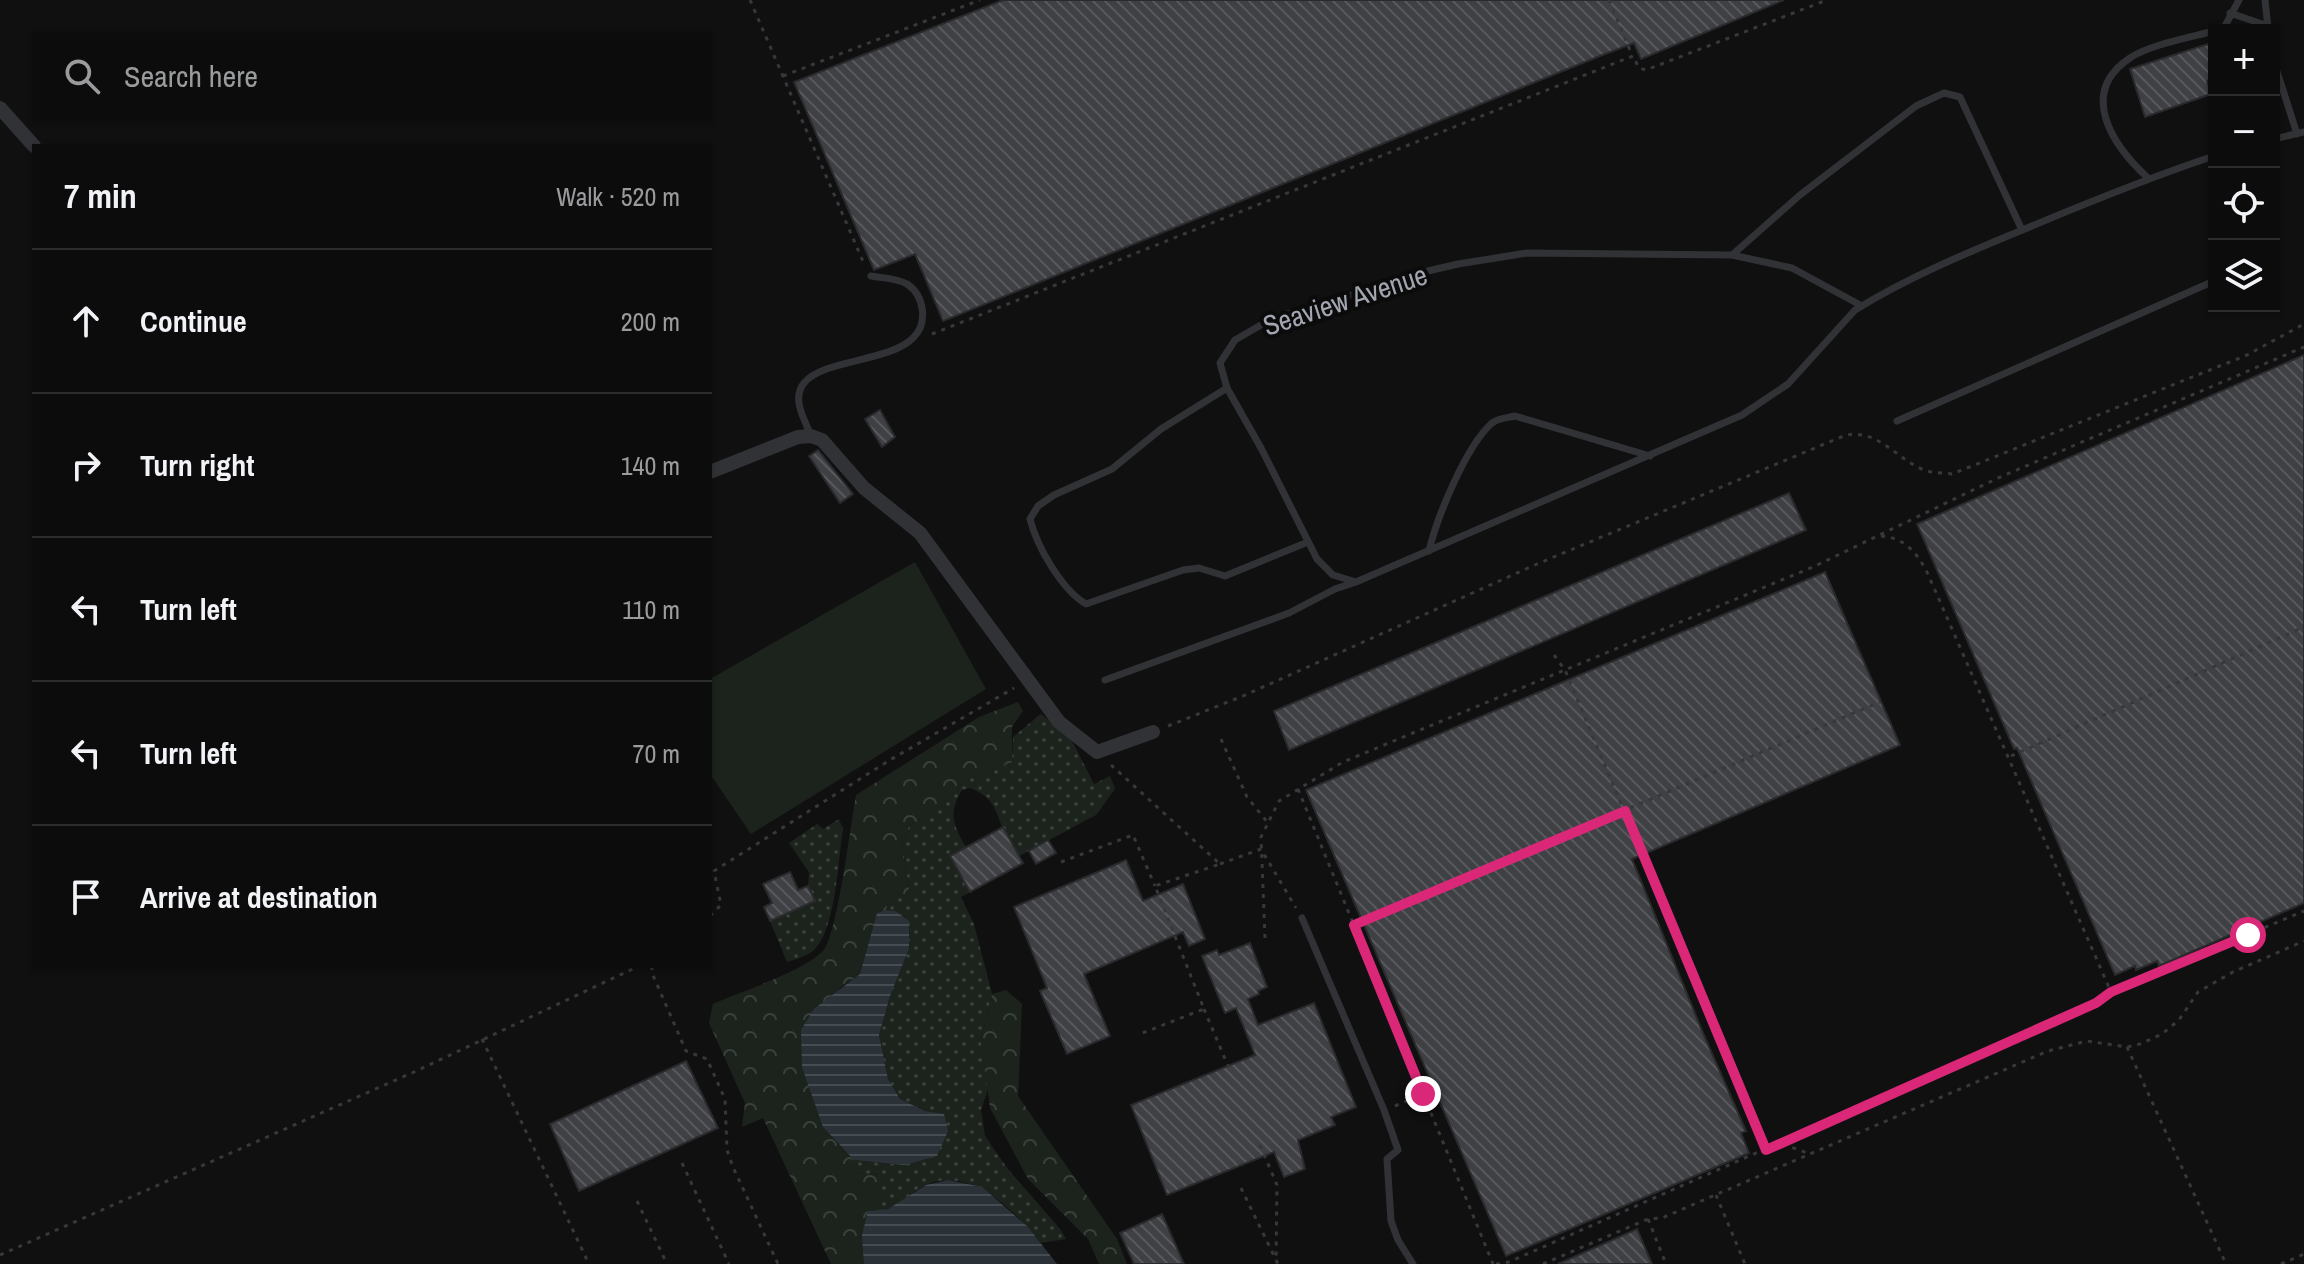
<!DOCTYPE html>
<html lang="en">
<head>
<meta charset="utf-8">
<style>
  :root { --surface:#0c0c0d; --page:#1a1a1b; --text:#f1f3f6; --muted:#9a9b9d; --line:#2c2c2e }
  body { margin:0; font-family:"Archivo Narrow",sans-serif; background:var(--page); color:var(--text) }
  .controls { position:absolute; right:24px; top:24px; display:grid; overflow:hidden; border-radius:0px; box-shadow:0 2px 6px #0004 }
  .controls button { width:72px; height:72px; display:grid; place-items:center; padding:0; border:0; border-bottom:2px solid var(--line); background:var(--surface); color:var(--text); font:40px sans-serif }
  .stop { position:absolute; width:24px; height:24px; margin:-18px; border:6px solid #db2777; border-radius:50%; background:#fff }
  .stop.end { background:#db2777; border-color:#fff; box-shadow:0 2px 8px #0008 }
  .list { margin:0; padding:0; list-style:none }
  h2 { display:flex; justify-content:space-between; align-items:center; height:104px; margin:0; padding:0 32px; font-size:34px }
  h2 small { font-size:26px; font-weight:400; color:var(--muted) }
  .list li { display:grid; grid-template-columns:52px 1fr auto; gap:24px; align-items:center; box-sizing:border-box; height:144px; padding:0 32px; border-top:2px solid var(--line) }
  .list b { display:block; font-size:30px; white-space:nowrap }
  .list em { font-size:26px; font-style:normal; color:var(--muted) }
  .icon { flex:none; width:44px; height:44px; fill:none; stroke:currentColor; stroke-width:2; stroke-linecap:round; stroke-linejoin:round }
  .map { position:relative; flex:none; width:2304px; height:1264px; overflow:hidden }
  .search { position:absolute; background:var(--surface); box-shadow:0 2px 6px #0004; left:32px; top:32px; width:680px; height:88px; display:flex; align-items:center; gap:20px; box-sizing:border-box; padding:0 28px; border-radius:0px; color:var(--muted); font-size:30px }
  .panel { position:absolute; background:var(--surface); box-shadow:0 2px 6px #0004; left:32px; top:144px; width:680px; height:824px; border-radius:0px }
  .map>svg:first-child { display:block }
  .green { fill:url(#green-dots) }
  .forest { fill:url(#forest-crowns) }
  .pitch { fill:#1c231d }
  .water { fill:url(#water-rules) }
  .building { fill:url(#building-back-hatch); stroke:#2a2a2d; stroke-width:2 }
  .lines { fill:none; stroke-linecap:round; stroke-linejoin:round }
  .path { stroke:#37383c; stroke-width:3; stroke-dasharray:4 6; stroke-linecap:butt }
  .service { stroke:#313235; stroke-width:7 }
  .minor { stroke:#313235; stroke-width:14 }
  .route { stroke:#db2777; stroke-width:10 }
  .labels { text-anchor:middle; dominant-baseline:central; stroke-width:8; stroke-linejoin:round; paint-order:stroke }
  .street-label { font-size:28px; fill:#a2a6b0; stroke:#0b0b0c }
</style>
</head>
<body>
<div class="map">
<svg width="2304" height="1264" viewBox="0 0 2304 1264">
  <defs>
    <pattern id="green-dots" width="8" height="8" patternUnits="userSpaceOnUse" patternTransform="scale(2)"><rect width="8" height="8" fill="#1c231d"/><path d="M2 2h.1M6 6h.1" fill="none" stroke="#3a403b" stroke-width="1.8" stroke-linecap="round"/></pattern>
    <pattern id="forest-crowns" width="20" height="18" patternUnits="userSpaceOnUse" patternTransform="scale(2)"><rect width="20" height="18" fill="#1c231d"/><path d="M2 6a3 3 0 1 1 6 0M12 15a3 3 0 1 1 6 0" fill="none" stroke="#3a403b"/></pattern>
    <pattern id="water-rules" width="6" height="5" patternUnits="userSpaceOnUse" patternTransform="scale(2)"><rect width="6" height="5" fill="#2a3238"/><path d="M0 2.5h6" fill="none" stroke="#464d52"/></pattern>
    <pattern id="building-back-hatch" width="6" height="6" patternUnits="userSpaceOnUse" patternTransform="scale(2)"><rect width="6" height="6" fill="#3f4044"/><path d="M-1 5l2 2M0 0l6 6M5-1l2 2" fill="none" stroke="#58595c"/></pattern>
  </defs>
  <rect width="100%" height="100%" fill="#101011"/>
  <!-- green -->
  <path class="green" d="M1041 714 1070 737 1094 784 1110 776 1115 789 1096 815 1019 856C1014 847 1007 837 1002 827 995 807 991 796 970 788L962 790C948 812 953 826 966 847L950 857 970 892 961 897 974 924 992 994 981 1040 988 1089 981 1110 985 1136 1007 1168 1061 1230 1066 1239 1041 1243C1015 1211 969 1164 924 1186 909 1193 897 1209 880 1210V1175L853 1173 854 1160 904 1165 943 1114 925 1111 900 1099 888 1079 879 1035 890 996 895 911 886 910 889 899 910 894 902 844 909 826 948 801 965 780 1012 762 1013 737Z
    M839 819 843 829C838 860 836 927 815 949 808 956 796 959 787 962L770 921 814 901 808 886 809 872 789 843 817 824 823 829Z"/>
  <!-- forest -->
  <path class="forest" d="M1018 702 1023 711 1012 727V762L965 780 948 801 909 826 902 844 910 895 889 899 886 910 877 913 860 974 839 989 823 1127 854 1160V1173L880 1175V1210L868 1211 864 1264H831L763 1118 742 1127 745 1103 709 1023 713 1004C742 991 802 972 823 951 837 937 851 822 856 795L979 717Z
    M1006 990 1022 1004 1018 1096 1117 1239 1127 1264H1099L1088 1239 1028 1179 990 1108 981 1040 992 994Z"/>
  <!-- pitch -->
  <path class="pitch" d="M915 562 986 689 751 834 710 774V679Z"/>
  <!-- water -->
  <path class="water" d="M886 910 895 911 909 921V948L890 996 879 1035 888 1079 900 1099 925 1111 944 1114 948 1131 937 1156 904 1165 854 1160 823 1127 802 1067 801 1030 814 1009 860 974 877 913Z
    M948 1180 982 1187 1028 1227 1057 1264H864L862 1235 868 1211 888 1209 926 1185Z"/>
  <!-- building -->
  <path class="building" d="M1003 0H1784L1641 59 1634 43 1600 56 943 321 915 254 874 270 794 82Z
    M2214 42V78L2207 81 2211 94 2145 117 2130 69Z
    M2304 355V903L2159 966 2157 961 2136 970 2135 966 2115 975 2017 748 2014 749 1917 524Z
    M880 410 895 437 882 447 865 419Z
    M818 450 853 494 840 503 809 456Z
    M1789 493 1806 530 1289 750 1274 711Z
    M1825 572 1900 745 1632 859 1703 1033 1746 1131 1741 1133 1749 1153 1506 1256 1306 790Z
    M1003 827 1023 863 970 892 950 856Z
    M1048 840 1056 853 1036 864 1029 851Z
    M1126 860 1143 901 1183 884 1205 939 1189 946 1183 932 1084 974 1110 1036 1067 1054 1040 991 1047 988 1014 907Z
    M790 872 798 890 808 886 815 901 770 921 764 907 772 903 763 884Z
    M1250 943 1267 987 1258 991 1259 994 1248 999 1258 1025 1314 1003 1356 1107 1331 1117 1335 1125 1298 1140 1305 1169 1284 1177 1274 1152 1167 1195 1131 1105 1255 1055 1236 1008 1225 1013 1202 956 1217 950 1219 955Z
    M686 1061 718 1128 579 1191 550 1124Z
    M1162 1214 1184 1264H1134L1120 1233Z
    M1637 1229 1652 1264H1558Z"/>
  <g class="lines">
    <!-- path -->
    <path class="path" d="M750 0 865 266
      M1609 0 1632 55
      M783 76 980 0
      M932 334 1633 56 1639 68 1646 70 1827 0
      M1881 536C1905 538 1916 552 1927 572L2111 992
      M1554 655 1565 670 1766 1150
      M1168 726 1243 696 1537 564 1846 435C1880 429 1897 461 1927 471 1934 473 1944 473 1952 474L2247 355 2304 324
      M1221 739 1247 797 1268 823
      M2011 756 2304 627
      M1111 765 1220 864 1155 886 1204 1009 1140 1034
      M1298 789 1493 1264
      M1061 862 1133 835 1155 886
      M1220 864 1261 849 1296 908
      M710 916 721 905 714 871 890 760 1014 688
      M1354 925 1880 702
      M1265 938 1261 837 1279 801 1343 762 1813 567 1998 478 2304 347
      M652 966V973L686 1051 707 1059 725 1099 727 1150 733 1167 778 1264
      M1204 1009 1228 1066
      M482 1039 589 1264
      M2127 1047 2226 1264
      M1395 1106 1423 1094
      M1786 1140 1791 1147 1810 1154
      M1260 1145 1277 1185 1276 1260
      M682 1163 729 1264
      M1241 1188 1278 1264
      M1716 1195 1745 1264
      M637 1201 667 1264
      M1648 1219 1666 1264
      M0 1255 414 1072 639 966
      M1496 1264 1509 1262 2096 1003 2111 992 2304 911
      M1543 1264 1648 1219 1662 1218 2048 1051 2087 1041 2127 1047 2140 1044 2162 1034 2179 1020 2198 992 2233 972 2304 941
      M2281 1264 2304 1254"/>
    <!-- service -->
    <path class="service" d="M2265 0 2268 28
      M2230 13 2268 26
      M2218 30 2225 26 2239 0
      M2274 62 2297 134
      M2274 139 2304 132
      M2148 178C2113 146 2077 93 2130 58 2148 45 2192 37 2214 31
      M2274 236V246
      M1732 255 1800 195 1916 106 1944 93 1960 97 2022 230
      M1862 306 1792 268 1732 255 1527 253 1458 264 1398 278 1355 294 1273 318 1235 340 1220 363 1227 388 1261 448 1317 559 1333 575 1356 582 1742 415 1788 384 1855 310C1907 278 1964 254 2020 231 2084 204 2148 178 2214 156
      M1227 388 1161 429 1112 469 1054 495 1038 506 1030 519C1037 547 1062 590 1086 604L1183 570 1199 568 1225 576 1308 542
      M1897 421 2214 281
      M811 436C805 420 791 399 804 383 824 359 889 362 913 338 928 324 925 296 907 284 897 278 882 278 871 276
      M1429 551C1437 517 1466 446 1492 423 1498 418 1507 418 1515 416L1650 456
      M1105 680 1289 613 1335 589 1356 582
      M1302 918 1384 1110 1398 1150 1387 1159 1391 1221 1398 1240 1413 1264"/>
    <!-- minor -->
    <path class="minor" d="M0 108 34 146
      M710 472 798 437 811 436 822 440 864 488 920 533 1059 722 1097 752 1153 732"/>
  </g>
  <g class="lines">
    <!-- route -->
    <path class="route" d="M1423 1094 1354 925 1625 811 1766 1150 2096 1003 2111 992 2248 935"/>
  </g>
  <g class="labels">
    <!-- street labels -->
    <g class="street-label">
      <text transform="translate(1345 300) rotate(-18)">Seaview Avenue</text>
    </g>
  </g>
</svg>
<div class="controls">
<button>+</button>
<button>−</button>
<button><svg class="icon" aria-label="locate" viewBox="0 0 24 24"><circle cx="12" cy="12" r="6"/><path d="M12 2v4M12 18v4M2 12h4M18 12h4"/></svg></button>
<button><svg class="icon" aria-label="layers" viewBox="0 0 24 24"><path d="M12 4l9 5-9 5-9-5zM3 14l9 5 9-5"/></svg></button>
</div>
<div class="stop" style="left:2248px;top:935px"></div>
<div class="stop end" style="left:1423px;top:1094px"></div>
<div class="search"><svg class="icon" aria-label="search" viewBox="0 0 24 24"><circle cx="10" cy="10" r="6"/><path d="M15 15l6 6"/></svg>Search here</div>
<section class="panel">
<h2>7 min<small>Walk · 520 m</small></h2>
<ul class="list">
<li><svg class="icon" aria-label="ahead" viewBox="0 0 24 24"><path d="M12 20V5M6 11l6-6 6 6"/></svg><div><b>Continue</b></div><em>200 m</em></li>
<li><svg class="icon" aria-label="right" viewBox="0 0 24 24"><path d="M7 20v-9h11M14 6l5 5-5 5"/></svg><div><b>Turn right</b></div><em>140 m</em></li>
<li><svg class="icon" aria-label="left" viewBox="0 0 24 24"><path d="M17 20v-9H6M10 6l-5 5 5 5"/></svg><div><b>Turn left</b></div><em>110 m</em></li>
<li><svg class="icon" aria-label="left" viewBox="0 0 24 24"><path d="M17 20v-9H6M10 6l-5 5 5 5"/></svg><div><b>Turn left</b></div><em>70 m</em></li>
<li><svg class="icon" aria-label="arrive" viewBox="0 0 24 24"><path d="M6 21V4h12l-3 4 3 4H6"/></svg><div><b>Arrive at destination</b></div></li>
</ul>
</section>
</div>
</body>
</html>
